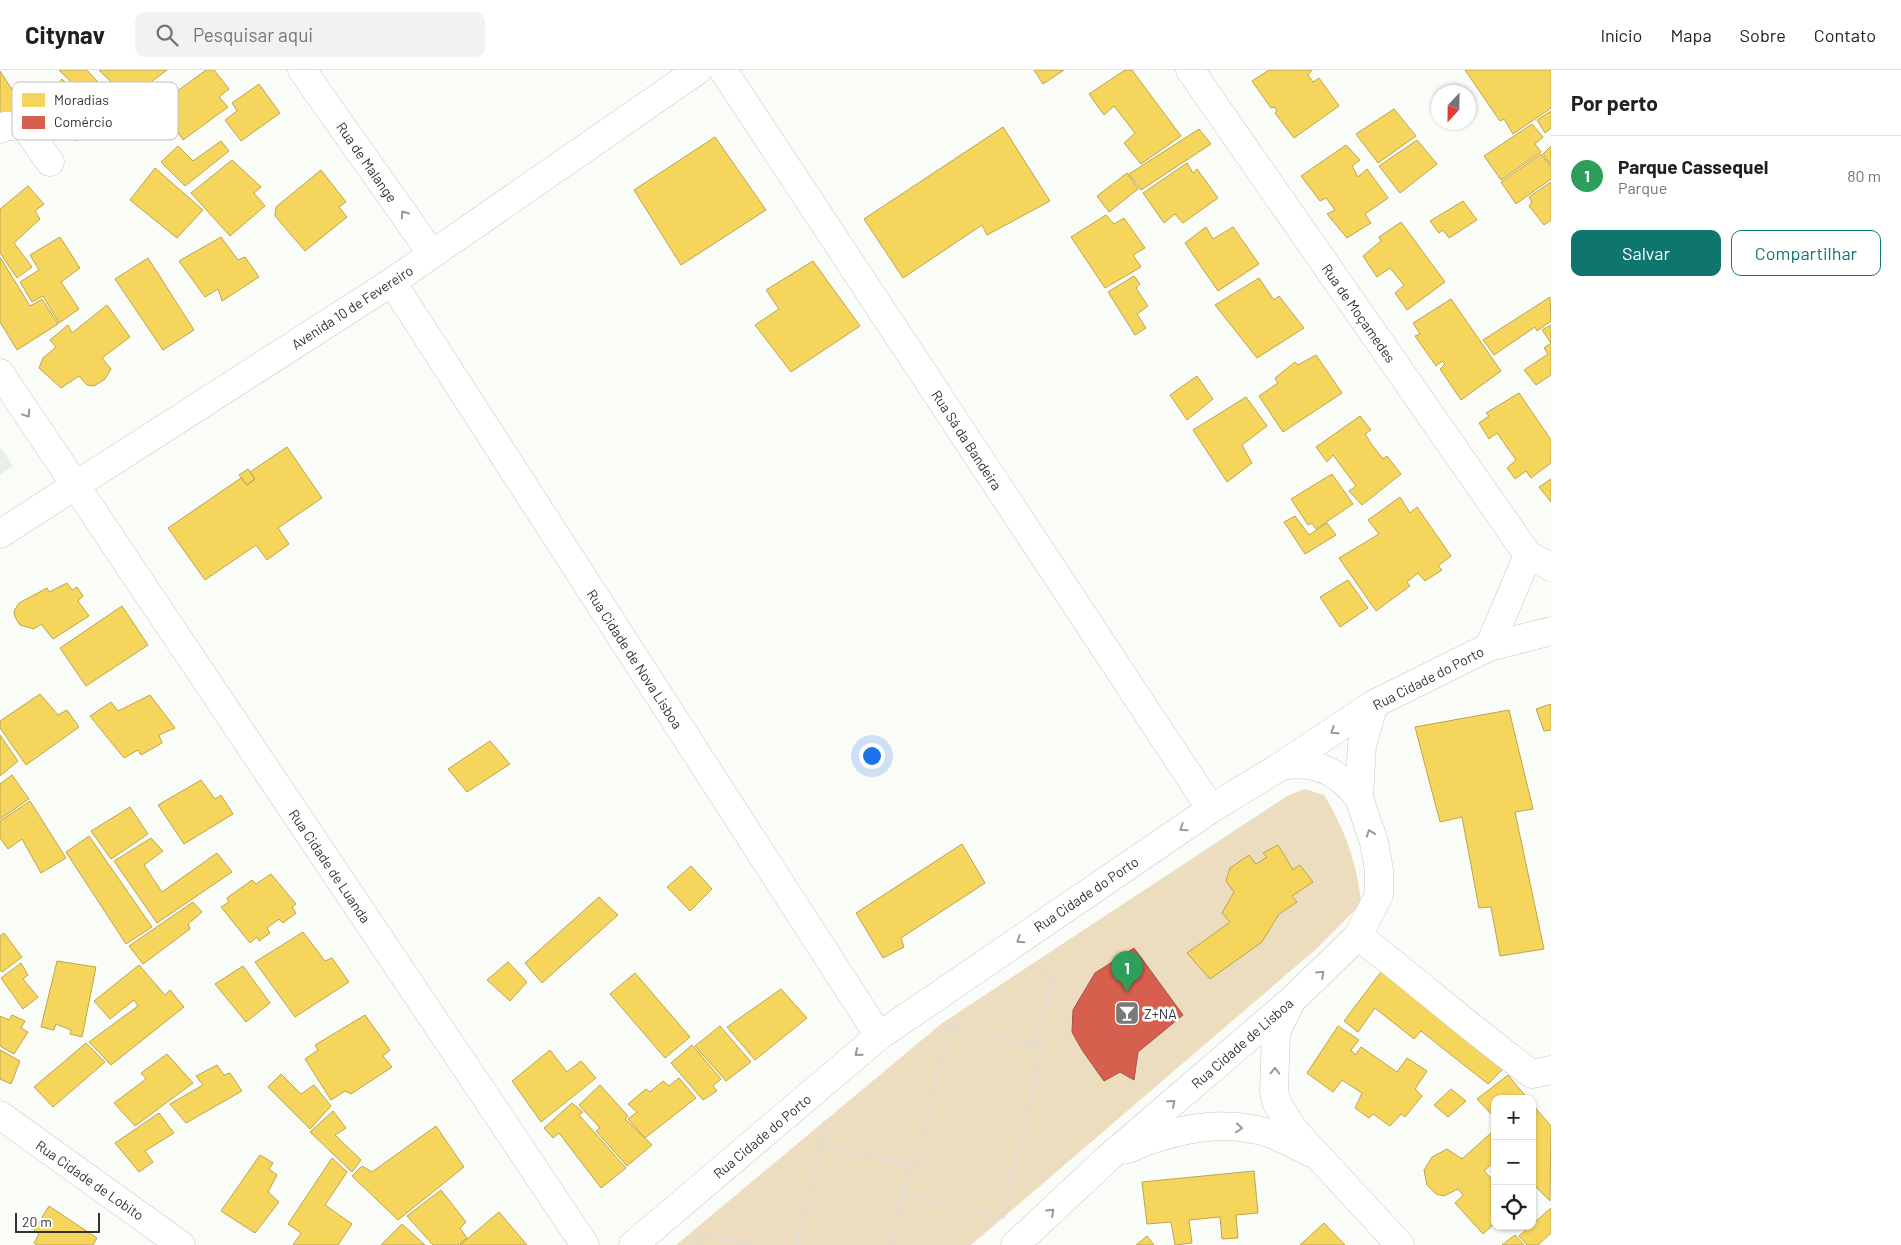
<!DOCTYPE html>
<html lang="pt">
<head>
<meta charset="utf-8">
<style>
  :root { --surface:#fff; --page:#f2f2f2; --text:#202124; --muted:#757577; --line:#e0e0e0; --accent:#0f766e }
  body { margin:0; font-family:Barlow,sans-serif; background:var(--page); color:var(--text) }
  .controls { position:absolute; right:15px; bottom:15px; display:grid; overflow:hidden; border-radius:10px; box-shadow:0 1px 4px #0004 }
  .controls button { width:45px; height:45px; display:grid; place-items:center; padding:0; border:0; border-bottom:1px solid var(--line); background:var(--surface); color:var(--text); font:25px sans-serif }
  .compass { position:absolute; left:1431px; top:15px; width:45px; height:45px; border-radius:50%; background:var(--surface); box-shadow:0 1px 4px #0004; rotate:202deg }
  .scale { position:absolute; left:15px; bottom:12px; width:85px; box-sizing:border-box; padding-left:5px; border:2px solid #333431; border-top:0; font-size:14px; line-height:18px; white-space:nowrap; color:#333431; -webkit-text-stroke:4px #fff; paint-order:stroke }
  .you { position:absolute; left:871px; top:685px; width:18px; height:18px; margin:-12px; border:4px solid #fff; border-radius:50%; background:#1a73e8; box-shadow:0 0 0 8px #1a73e833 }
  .badge { display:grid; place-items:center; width:32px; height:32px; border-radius:50%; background:var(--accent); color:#fff; font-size:16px; font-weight:700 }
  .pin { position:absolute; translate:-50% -41px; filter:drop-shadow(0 1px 2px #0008) }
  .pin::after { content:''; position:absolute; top:26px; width:18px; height:15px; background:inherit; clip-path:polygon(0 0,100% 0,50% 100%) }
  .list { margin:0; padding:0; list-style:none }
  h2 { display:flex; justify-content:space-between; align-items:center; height:65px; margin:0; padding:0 20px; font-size:21px }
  h2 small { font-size:16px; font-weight:400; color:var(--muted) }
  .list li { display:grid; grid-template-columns:32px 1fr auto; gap:15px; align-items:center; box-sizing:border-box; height:80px; padding:0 20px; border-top:1px solid var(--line) }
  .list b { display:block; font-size:19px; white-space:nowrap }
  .list p { margin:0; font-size:16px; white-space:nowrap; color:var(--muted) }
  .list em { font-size:16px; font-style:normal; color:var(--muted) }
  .actions { display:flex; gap:10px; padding:15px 20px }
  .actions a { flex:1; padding:11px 0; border:1px solid var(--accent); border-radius:10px; text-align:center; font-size:18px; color:var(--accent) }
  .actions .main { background:var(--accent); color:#fff }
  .icon { flex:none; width:28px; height:28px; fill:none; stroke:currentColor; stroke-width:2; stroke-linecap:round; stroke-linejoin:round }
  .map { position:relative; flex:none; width:1551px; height:1175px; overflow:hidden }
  header { display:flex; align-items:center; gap:30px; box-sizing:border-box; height:70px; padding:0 25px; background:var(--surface); border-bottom:1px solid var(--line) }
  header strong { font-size:24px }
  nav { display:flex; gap:28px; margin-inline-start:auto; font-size:18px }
  .search { width:350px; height:45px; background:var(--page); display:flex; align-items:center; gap:12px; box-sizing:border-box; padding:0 18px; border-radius:10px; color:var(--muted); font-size:19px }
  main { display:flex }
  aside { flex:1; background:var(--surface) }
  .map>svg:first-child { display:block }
  .built { fill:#eaefe6 }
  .green { fill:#ebddbd }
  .homes { fill:#f6d55c; stroke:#bca54f }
  .shops { fill:#d6604d; stroke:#a55345 }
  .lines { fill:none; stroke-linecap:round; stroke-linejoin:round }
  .minor-casing { stroke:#c5c7c4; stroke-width:29 }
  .path { stroke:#ddd; stroke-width:3; stroke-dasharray:2.5 2.5; stroke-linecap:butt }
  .minor { stroke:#fefffe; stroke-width:28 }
  .oneway { stroke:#989a98 }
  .labels { text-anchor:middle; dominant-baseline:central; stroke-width:5; stroke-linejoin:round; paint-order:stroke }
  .street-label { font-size:14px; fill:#333431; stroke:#fff }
  .poi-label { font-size:14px; fill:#333431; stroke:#fff; text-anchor:start }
  .key { fill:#fff; stroke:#c2c2c1; stroke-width:1 }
  .key-label { font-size:14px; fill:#333431 }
</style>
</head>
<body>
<header>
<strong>Citynav</strong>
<div class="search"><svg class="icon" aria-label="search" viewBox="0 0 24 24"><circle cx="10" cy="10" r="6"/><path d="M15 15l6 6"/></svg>Pesquisar aqui</div>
<nav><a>Início</a><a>Mapa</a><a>Sobre</a><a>Contato</a></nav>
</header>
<main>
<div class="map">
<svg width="1551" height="1175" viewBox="0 0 1551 1175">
  <rect width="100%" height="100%" fill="#fafcf8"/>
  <!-- built -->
  <path class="built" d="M0 377 13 396 0 405Z"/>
  <!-- green -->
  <path class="green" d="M1305 719 1324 725C1344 757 1358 796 1361 834L1315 880 971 1175H676L941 954 1287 726Z"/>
  <!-- homes -->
  <path class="homes" d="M59 0H87L122 39 109 51Z
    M99 0H167L135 24 123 13 118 19Z
    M206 0H214L229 19 219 27 228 37 183 70 174 56 170 61 154 38Z
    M1034 0H1064L1043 14Z
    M1125 0H1132L1181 66 1141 94 1124 73 1135 63 1114 36 1104 45 1089 24Z
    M1269 0H1312L1308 5 1313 12 1319 8 1339 36 1294 68 1275 43 1277 41 1275 37 1271 38 1252 11Z
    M1465 0H1551V38L1513 64 1504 49 1500 51Z
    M0 1 24 38 0 52Z
    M62 9 99 45 76 71 39 35Z
    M259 14 280 43 241 71 225 50 237 41 232 33Z
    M1394 39 1416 66 1378 93 1356 64Z
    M1551 41V58L1545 63 1537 50Z
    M1532 54 1543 67 1535 74 1541 82 1501 110 1484 86Z
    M1003 57 1050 131 987 165 982 155 903 208 864 149Z
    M1199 59 1211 74 1141 120 1129 104Z
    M715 67 766 140 681 195 634 120Z
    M1417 70 1437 94 1400 123 1379 96Z
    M221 71 229 81 185 116 161 92 178 76 193 91Z
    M1346 75 1360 90 1352 96 1358 107 1367 99 1388 128 1365 144 1371 153 1347 168 1327 144 1335 140 1326 128 1320 131 1301 106Z
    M1551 76V95L1543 84Z
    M1541 84 1551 97V109L1516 134 1501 112Z
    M232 90 261 117 254 123 265 136 230 166 191 123Z
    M1187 93 1193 103 1197 99 1218 128 1183 153 1175 144 1164 153 1143 123Z
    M155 98 203 140 177 168 130 130Z
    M321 100 346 132 339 137 347 147 305 181 275 146 276 137Z
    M1127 103 1138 119 1109 142 1097 126Z
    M1551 112V150L1544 155 1529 136 1532 132 1529 127Z
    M28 116 44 134 35 141 40 149 14 173 32 197 17 208 0 183V139Z
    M1463 131 1477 150 1449 168 1443 160 1439 163 1430 151Z
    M1106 145 1114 154 1124 148 1145 178 1133 185 1141 197 1105 218 1071 167Z
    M1401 152 1445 212 1407 240 1395 223 1404 215 1390 198 1377 207 1363 186 1381 171 1379 167Z
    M1206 157 1213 169 1233 157 1259 194 1218 221 1185 173Z
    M60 167 80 198 61 212 79 239 59 253 43 226 32 232 20 212 39 200 30 185Z
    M221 167 238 190 245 187 259 207 222 231 218 219 205 227 179 191Z
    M0 187 30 236 42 229 58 254 17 280 0 252Z
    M148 188 194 260 163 280 115 209Z
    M813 191 860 256 791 302 755 255 779 239 766 220Z
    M1134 206 1140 214 1136 218 1148 236 1137 244 1146 258 1135 265 1108 222Z
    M1259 208 1274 230 1279 226 1304 258 1257 288 1215 235Z
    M1550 227 1551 251 1537 261 1535 257 1494 285 1483 270Z
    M1451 229 1501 301 1461 330 1440 299 1445 294 1442 291 1436 296 1415 266 1420 264 1413 253Z
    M107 235 130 267 102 288 111 299 105 309 94 316 87 315 79 306 61 318 39 298 43 288 56 277 50 270 68 255 72 263Z
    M1551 255V273L1542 260Z
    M1551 273V305L1536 315 1524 300 1548 284 1544 278Z
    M1316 285 1342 323 1283 362 1259 326 1278 313 1275 308 1295 292 1298 295Z
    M1197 306 1213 329 1187 350 1170 325Z
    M1519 323 1551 370V393L1531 408 1526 401 1515 409 1507 398 1516 390 1497 363 1489 369 1479 353 1489 346 1486 343Z
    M1246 327 1267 356 1242 375 1252 393 1227 412 1193 360Z
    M1360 346 1371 360 1365 364 1372 375 1383 389 1387 386 1401 404 1362 435 1349 421 1356 416 1333 385 1327 392 1316 377Z
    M287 377 322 428 278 458 289 474 267 490 256 475 205 510 168 458 241 408 247 415 255 409 250 402Z
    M248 399 255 409 247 415 239 405Z
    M1332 404 1353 434 1316 459 1312 453 1308 455 1291 429Z
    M1551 409V432L1539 417Z
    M1400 427 1410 443 1417 437 1451 486 1438 496 1442 500 1425 511 1418 503 1407 512 1410 516 1376 541 1339 488 1379 464 1368 450Z
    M1295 446 1309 465 1327 453 1336 465 1305 484 1284 452Z
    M1348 510 1368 538 1340 557 1320 527Z
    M67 513 72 520 77 517 83 526 78 531 89 546 53 569 41 554 34 559 20 555 15 547 14 541 19 533 47 518 49 522Z
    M122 536 148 575 86 616 60 578Z
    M40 624 58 645 67 640 79 657 26 695 0 658V651Z
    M150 625 175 658 159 665 162 673 141 685 138 680 124 688 90 646 111 632 118 641Z
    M1551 634V660L1544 661 1536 639Z
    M1509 640 1533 739 1515 742 1544 879 1500 886 1491 837 1479 838 1462 747 1440 752 1415 657Z
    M0 665 18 691 0 706Z
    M490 671 510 694 467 722 448 699Z
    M12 705 29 729 0 749V714Z
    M201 710 215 729 221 725 233 744 184 774 158 735Z
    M30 731 66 788 41 803 22 769 8 779 0 768V751Z
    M130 737 148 764 111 789 91 761Z
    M89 766 152 857 126 874 66 782Z
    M151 768 163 781 144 795 162 822 217 783 232 802 157 853 114 791Z
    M962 774 985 813 901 868 904 877 883 888 856 843Z
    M1278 775 1293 800 1300 795 1313 812 1292 826 1297 832 1279 844 1262 872 1210 909 1187 883 1230 852 1222 843 1234 822 1226 811 1230 798 1249 785 1256 794 1267 787 1263 783Z
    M691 796 712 819 690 841 667 817Z
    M271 804 296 834 292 837 296 843 283 853 279 849 267 858 270 863 259 871 257 867 250 873 221 837 229 832 227 828 252 810 256 814Z
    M599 827 618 845 542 913 525 893Z
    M193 832 202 842 188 854 190 859 143 894 129 876Z
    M303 862 325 891 332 888 349 912 295 947 255 892Z
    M4 863 22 887 2 902 0 900V866Z
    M57 891 96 897 82 967 70 964 71 960 56 954 54 960 41 957Z
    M508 892 527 912 510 931 487 910Z
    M21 893 28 905 23 909 38 927 23 939 1 908Z
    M139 895 165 925 170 920 184 937 111 995 89 972 138 936 134 930 110 949 94 931Z
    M243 896 270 933 246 952 215 914Z
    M1381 902 1503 999 1488 1014 1421 961 1414 969 1375 938 1358 962 1344 951Z
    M635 903 690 967 665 988 610 924Z
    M781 919 807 948 755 990 727 957Z
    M12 945 25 951 21 958 28 962 14 984 0 976V946L9 950Z
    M365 945 390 980 383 986 392 997 351 1024 345 1021 331 1030 305 989 318 980 315 975Z
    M720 956 751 992 726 1011 695 976Z
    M1338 956 1359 970 1351 980 1355 985 1361 977 1397 1002 1407 988 1427 1001 1415 1019 1422 1026 1405 1047 1401 1044 1390 1056 1373 1044 1369 1048 1355 1038 1362 1023 1342 1010 1333 1022 1307 1003Z
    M86 973 105 992 53 1037 34 1017Z
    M692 975 721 1009 713 1016 717 1021 703 1030 671 993Z
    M0 980 20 991 11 1014 0 1009Z
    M550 980 567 1002 581 991 596 1008 541 1052 512 1011Z
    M167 984 193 1013 135 1056 114 1033 146 1009 141 1003Z
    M217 995 224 1005 230 1003 242 1021 186 1053 170 1034 203 1015 196 1006Z
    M281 1004 301 1024 314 1015 331 1036 310 1059 268 1017Z
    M1508 1005 1528 1029H1495V1048L1477 1029Z
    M679 1008 696 1028 645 1068 628 1049 637 1042 628 1034 646 1019 650 1022 663 1011 669 1016Z
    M600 1015 628 1046 625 1049 652 1075 627 1096 596 1061 600 1058 579 1035Z
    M1451 1019 1466 1031 1448 1047 1434 1035Z
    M572 1033 583 1042 579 1045 626 1098 601 1118 559 1063 553 1068 544 1058Z
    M1532 1034 1551 1056 1550 1131 1532 1113Z
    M333 1041 346 1058 335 1065 361 1090 352 1102 310 1062Z
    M159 1043 174 1063 145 1081 153 1092 139 1102 115 1073Z
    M436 1056 464 1097 398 1150 352 1106 362 1096 372 1102Z
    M1491 1063 1495 1067V1091L1484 1101 1495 1112V1153L1483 1164 1455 1133 1463 1125 1458 1119 1444 1126 1436 1124 1427 1115 1424 1100 1432 1087 1447 1079 1462 1089Z
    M260 1085 273 1093 269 1099 277 1105 268 1122 279 1132 255 1163 221 1141Z
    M332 1088 347 1102 325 1135 352 1154 338 1175H293L301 1163 288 1154Z
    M1254 1101 1258 1143 1236 1145 1238 1168 1222 1169 1220 1147 1189 1150 1192 1173 1175 1175 1171 1152 1147 1154 1142 1112Z
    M441 1120 466 1152 460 1158 467 1168 458 1175H433L407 1146Z
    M49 1136 97 1168 93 1175H37L34 1173 39 1164 34 1160Z
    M1551 1138V1163L1538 1175H1527L1519 1166Z
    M499 1142 527 1175H460Z
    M1324 1153 1345 1175H1300Z
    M402 1154 425 1175H381Z
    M1515 1165 1524 1175H1502Z
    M1147 1166 1154 1175H1136Z"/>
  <!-- shops -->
  <path class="shops" d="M1134 878 1183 945 1138 982 1134 1010 1120 1002 1104 1011 1082 980 1072 962 1073 940 1095 903Z"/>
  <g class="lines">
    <defs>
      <path id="minor" d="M302 0 432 184
        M723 0 1211 739
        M1190 0 1528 485 1551 497
        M0 59 5 56 25 57 50 92
        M392 212 879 966
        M0 303 585 1175
        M0 464 392 212 698 0
        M1489 577 1528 485
        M1281 696C1315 690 1338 701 1359 728
        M1358 866C1417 911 1472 960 1532 1004L1551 1000
        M1289 936 1276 962 1274 1021 1277 1034 1294 1060 1400 1175
        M0 1045 181 1175
        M1128 1079C1165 1062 1211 1051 1252 1059 1272 1062 1291 1073 1309 1082
        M633 1175 879 966 1211 739 1281 696 1374 634 1489 577 1551 561
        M1015 1175 1108 1088 1292 930 1358 866 1379 825V800L1374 772 1359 728 1362 675 1374 634"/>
    </defs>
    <!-- minor casing -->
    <use href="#minor" class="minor-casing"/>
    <!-- path -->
    <path class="path" d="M1035 976 1052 911 1037 892
      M824 1051 820 1075 910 1095 903 1124 1003 1149 1042 978 946 955
      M910 1095 916 1097 949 955
      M698 1175 700 1164 750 1175
      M797 1175 820 1075
      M890 1175 903 1124"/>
    <!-- minor -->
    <use href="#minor" class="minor"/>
  </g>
  <!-- one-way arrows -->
  <defs><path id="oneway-chevron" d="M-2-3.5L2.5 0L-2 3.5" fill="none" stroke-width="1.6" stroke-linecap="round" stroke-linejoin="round" transform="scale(1.25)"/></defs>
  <g class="oneway">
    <use href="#oneway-chevron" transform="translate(404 144) rotate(-125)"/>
    <use href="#oneway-chevron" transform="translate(27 344) rotate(56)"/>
    <use href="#oneway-chevron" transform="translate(1334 661) rotate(146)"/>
    <use href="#oneway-chevron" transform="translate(1183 758) rotate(146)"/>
    <use href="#oneway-chevron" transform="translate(1370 763) rotate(-110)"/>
    <use href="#oneway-chevron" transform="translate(1020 870) rotate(146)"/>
    <use href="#oneway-chevron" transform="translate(1321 904) rotate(-43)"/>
    <use href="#oneway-chevron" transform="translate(858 983) rotate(140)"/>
    <use href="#oneway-chevron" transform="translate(1275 1001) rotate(-89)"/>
    <use href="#oneway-chevron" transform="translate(1172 1033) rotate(-41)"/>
    <use href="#oneway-chevron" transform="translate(1239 1058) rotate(5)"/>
    <use href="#oneway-chevron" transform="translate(1051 1142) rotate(-43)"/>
  </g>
  <!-- icons -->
  <defs>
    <symbol id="bar-square" viewBox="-11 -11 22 22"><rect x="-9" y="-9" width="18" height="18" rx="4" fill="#797a77" stroke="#fff"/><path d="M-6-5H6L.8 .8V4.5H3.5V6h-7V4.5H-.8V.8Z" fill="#fff"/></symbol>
  </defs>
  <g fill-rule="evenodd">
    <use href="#bar-square" x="1113" y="929" width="28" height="28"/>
  </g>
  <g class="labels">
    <!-- street labels -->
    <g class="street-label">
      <text transform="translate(367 92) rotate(55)">Rua de Malange</text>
      <text transform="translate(352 237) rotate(-33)">Avenida 10 de Fevereiro</text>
      <text transform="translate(1359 243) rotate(55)">Rua de Moçamedes</text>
      <text transform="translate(967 370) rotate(57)">Rua Sá da Bandeira</text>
      <text transform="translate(635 589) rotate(57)">Rua Cidade de Nova Lisboa</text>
      <text transform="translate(1428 608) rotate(-27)">Rua Cidade do Porto</text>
      <text transform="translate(330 796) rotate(56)">Rua Cidade de Luanda</text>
      <text transform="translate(1086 824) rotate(-34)">Rua Cidade do Porto</text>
      <text transform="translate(1242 973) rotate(-41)">Rua Cidade de Lisboa</text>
      <text transform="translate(762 1066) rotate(-40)">Rua Cidade do Porto</text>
      <text transform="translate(90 1110) rotate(35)">Rua Cidade de Lobito</text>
    </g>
    <!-- poi labels -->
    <g class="poi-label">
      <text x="1144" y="943">Z+NA</text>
    </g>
  </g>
  <!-- legend -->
  <rect x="12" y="12" width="166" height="58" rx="8" class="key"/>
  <rect x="22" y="23" width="23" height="14" fill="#f6d55c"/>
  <rect x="22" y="46" width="23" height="13" fill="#d6604d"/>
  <g class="key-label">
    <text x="54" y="35">Moradias</text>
    <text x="54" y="57">Comércio</text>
  </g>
</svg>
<div class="controls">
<button>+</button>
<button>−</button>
<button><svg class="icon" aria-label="locate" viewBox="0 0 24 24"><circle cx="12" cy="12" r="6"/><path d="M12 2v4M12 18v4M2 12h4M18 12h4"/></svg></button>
</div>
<svg class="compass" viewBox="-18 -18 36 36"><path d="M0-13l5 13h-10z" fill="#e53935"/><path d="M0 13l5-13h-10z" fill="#757577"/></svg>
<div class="scale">20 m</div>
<div class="you"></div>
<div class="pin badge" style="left:1127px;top:922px;background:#2e9e5b">1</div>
</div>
<aside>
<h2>Por perto<small></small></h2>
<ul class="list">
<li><span class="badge" style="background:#2e9e5b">1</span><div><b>Parque Cassequel</b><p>Parque</p></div><em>80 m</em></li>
</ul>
<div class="actions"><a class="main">Salvar</a><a>Compartilhar</a></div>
</aside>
</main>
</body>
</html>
